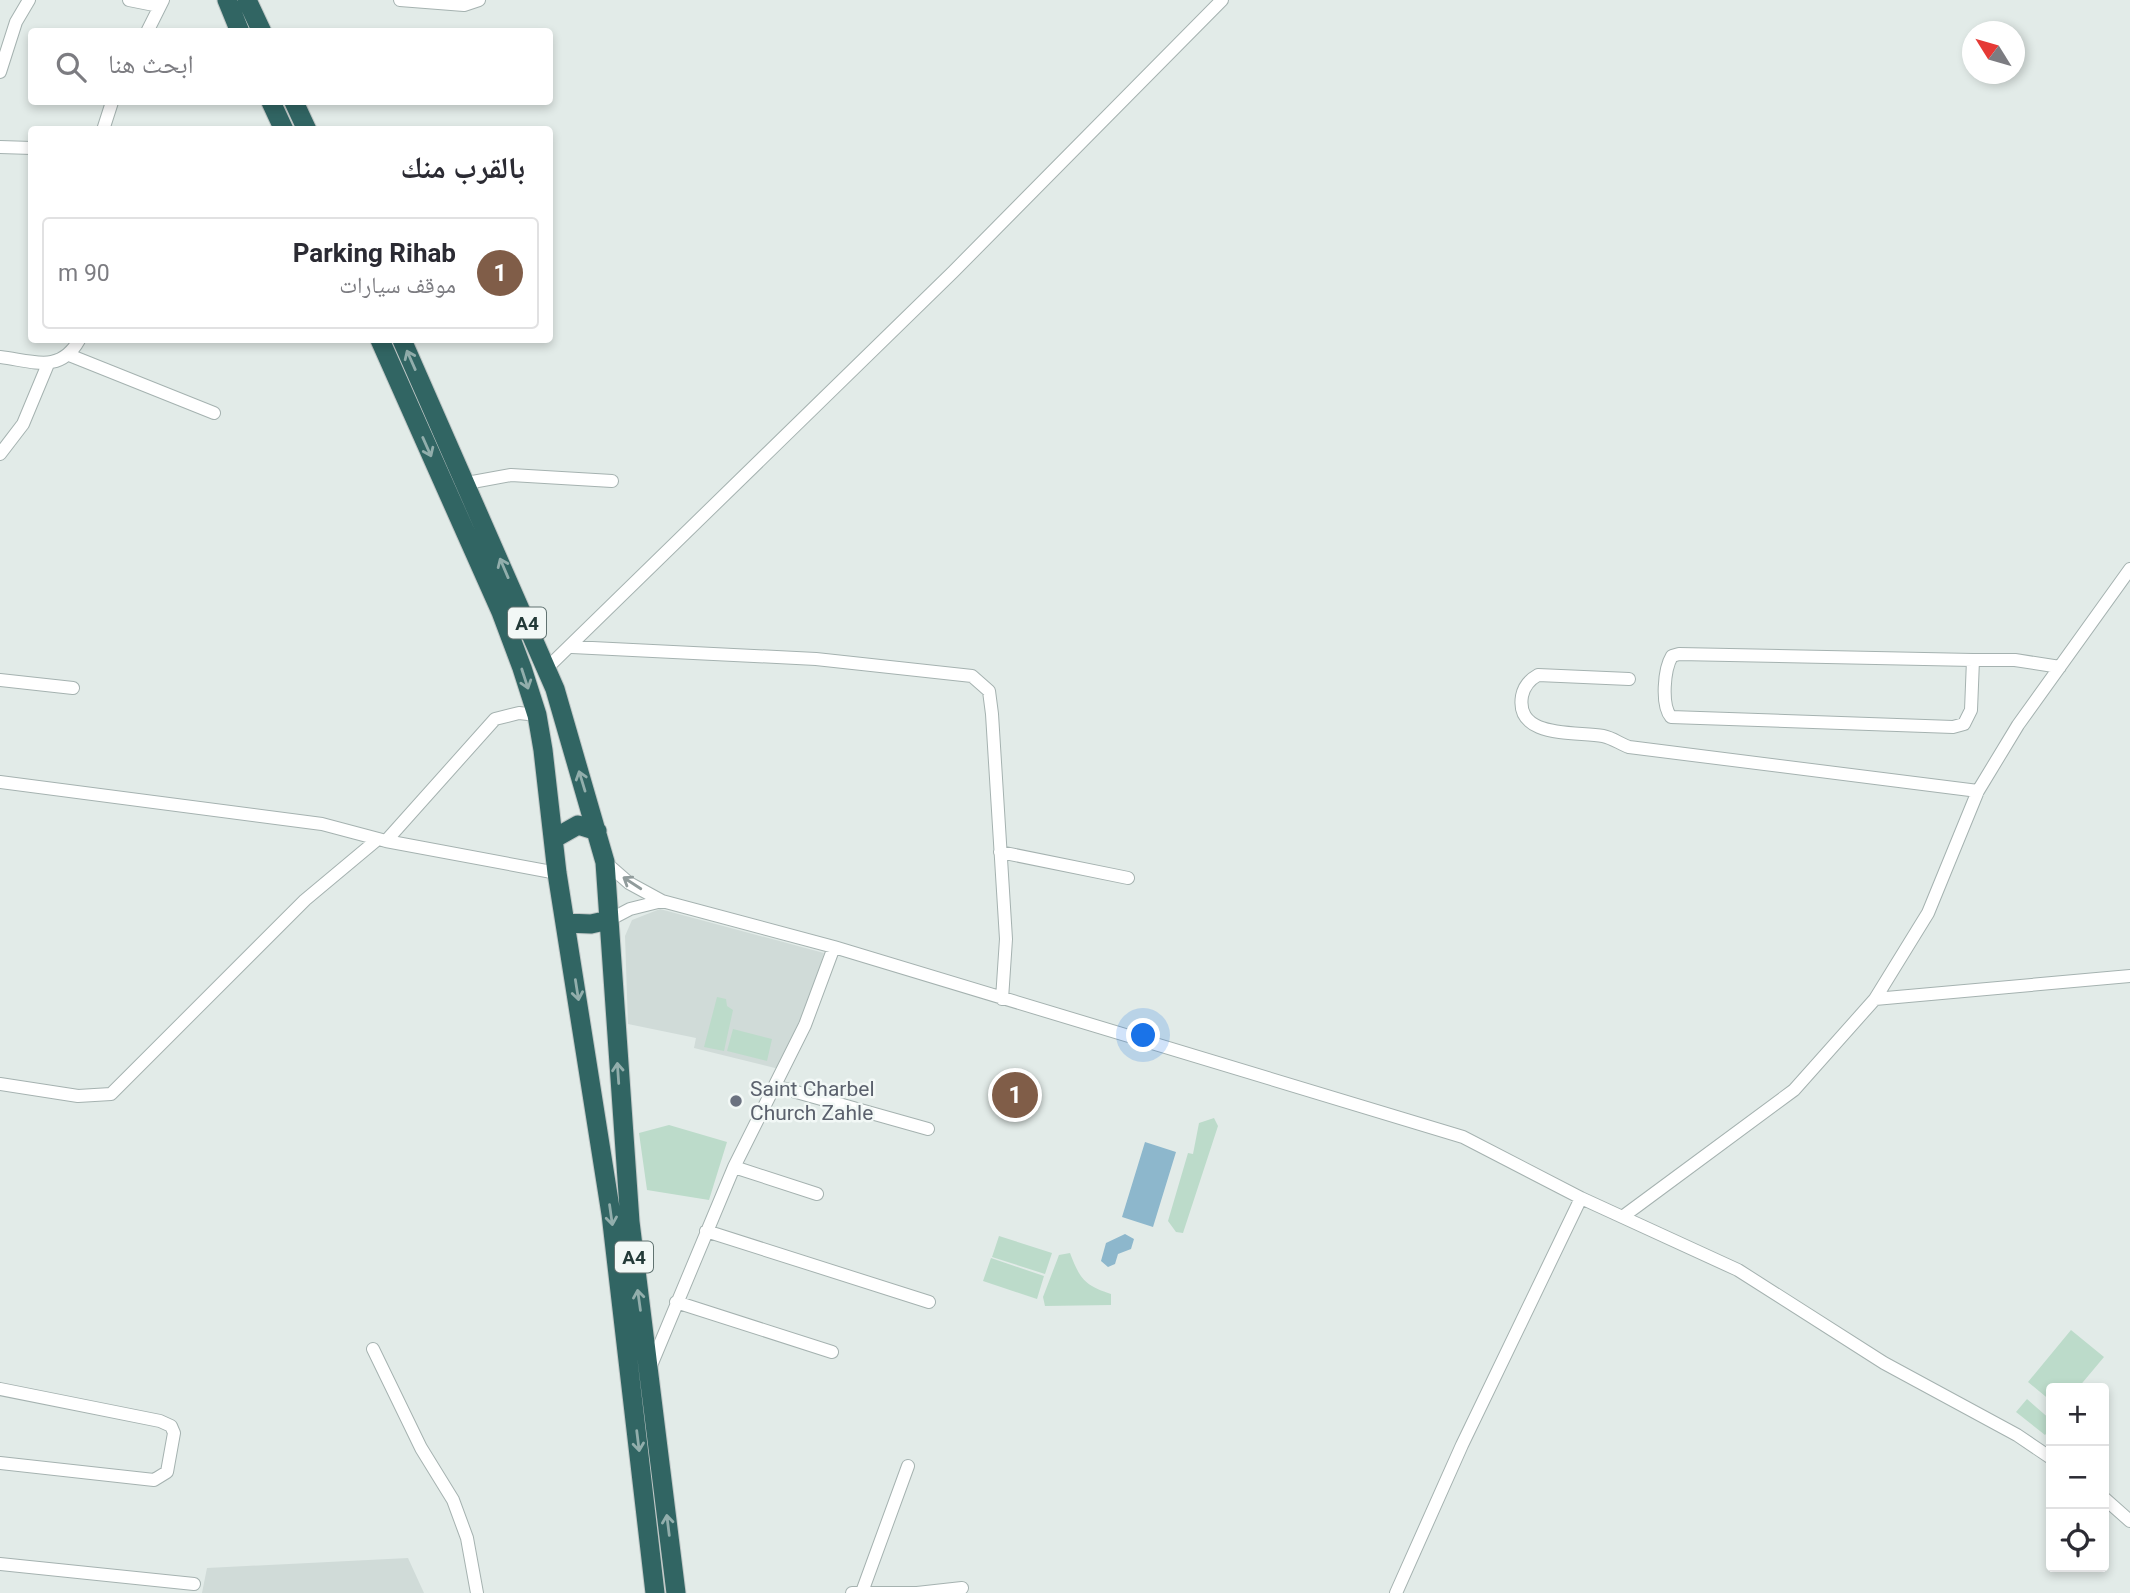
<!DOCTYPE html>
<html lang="ar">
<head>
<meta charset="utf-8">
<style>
  :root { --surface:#fff; --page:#f2f2f3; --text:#2b2b33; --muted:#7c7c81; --line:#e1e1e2; --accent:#805d48 }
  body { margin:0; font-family:Roboto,"Noto Naskh Arabic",sans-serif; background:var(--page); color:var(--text); direction:rtl }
  .controls { position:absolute; right:21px; bottom:21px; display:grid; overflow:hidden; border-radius:7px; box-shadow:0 4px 10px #0003 }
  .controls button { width:63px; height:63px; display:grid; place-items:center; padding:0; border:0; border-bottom:2px solid var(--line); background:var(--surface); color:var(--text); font:35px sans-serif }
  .compass { position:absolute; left:1962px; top:21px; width:63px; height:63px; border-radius:50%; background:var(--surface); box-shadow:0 4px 10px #0003; rotate:307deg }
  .you { position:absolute; left:1144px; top:1036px; width:24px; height:24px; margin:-18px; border:5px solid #fff; border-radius:50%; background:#1a73e8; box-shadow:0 0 0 10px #1a73e833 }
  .badge { display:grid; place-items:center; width:46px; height:46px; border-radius:50%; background:var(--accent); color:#fff; font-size:23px; font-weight:700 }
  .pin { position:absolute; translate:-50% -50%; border:4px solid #fff; box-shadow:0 2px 7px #0006 }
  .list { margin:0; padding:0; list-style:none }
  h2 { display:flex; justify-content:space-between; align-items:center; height:91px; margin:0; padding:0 28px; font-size:30px }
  h2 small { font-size:23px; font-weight:400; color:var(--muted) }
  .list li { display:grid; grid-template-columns:46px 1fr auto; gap:21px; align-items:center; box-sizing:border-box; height:112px; margin:0 14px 14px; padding:0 14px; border:2px solid var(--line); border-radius:7px }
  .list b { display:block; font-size:26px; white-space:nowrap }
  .list p { margin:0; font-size:23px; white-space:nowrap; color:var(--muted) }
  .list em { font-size:23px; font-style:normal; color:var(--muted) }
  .icon { flex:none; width:38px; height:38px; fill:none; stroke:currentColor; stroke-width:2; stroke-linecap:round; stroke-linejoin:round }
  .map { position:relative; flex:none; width:2130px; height:1593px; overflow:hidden; direction:ltr }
  .search { position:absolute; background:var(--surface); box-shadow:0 4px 10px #0003; left:28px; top:28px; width:525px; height:77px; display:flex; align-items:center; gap:18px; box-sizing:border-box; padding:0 24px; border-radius:7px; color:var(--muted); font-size:26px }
  .panel { position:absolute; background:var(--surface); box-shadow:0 4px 10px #0003; left:28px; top:126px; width:525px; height:217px; border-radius:7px; direction:rtl }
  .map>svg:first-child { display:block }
  .built { fill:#d0dbd8 }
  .green { fill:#bcdbca }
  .water { fill:#8db7cc }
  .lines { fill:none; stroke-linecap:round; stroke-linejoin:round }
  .minor-casing { stroke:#a5b2b0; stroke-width:14 }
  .highway-casing { stroke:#c1c8c7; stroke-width:21 }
  .minor { stroke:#fff; stroke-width:12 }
  .highway { stroke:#316563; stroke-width:19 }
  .oneway { stroke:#92aeac }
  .oneway2 { stroke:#919c9c }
  .worship-dot { fill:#6b7280; stroke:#f2f8f6; stroke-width:2.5 }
  .labels { text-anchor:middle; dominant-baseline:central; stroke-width:5; stroke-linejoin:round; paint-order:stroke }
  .shield { fill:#f2f8f6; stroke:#617371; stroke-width:2 }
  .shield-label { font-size:19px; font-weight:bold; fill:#233a38 }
  .worship-label { font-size:21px; fill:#5b616d; stroke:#f2f8f6; text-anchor:start }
</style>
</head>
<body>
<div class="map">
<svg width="2130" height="1593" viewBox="0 0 2130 1593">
  <rect width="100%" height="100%" fill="#e2ebe8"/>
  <!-- built -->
  <path class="built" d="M660 909 824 953 804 1019 779 1069 694 1048 696 1038 628 1024 625 936 632 920Z
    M408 1558 424 1593H202L207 1568Z"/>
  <!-- green -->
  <path class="green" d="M717 997 726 999 727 1006 733 1010 724 1051 704 1047Z
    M733 1029 772 1039 767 1061 727 1051Z
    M1214 1118 1218 1126 1183 1233 1176 1232 1168 1221 1188 1153 1193 1154 1199 1123Z
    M669 1125 727 1142 709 1200 647 1190 639 1133Z
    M999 1236 1052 1253 1045 1274 992 1257Z
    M1070 1253C1080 1279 1084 1285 1111 1294V1305L1045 1306 1043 1297 1059 1255Z
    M991 1258 1044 1276 1037 1299 983 1281Z
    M2071 1330 2104 1357 2078 1388H2051V1401L2028 1382Z
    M2027 1399 2051 1420V1428L2045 1435 2016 1412Z"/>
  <!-- water -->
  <path class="water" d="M1145 1142 1176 1152 1153 1227 1122 1217Z
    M1125 1234 1134 1239 1131 1249 1118 1254 1115 1264 1108 1267 1101 1261 1106 1243Z"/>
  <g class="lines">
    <defs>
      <path id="minor" d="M129 0 159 6
        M400 0 464 5 479 0
        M147 32 163 0
        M0 72 16 22 29 0
        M103 130 112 102
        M0 147 32 148
        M69 355 214 413
        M0 357C33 361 60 374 79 340
        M0 454 23 424 48 364
        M467 483 511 475 612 481
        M572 647 816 659 972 676 989 691 992 714 1006 939 1002 999
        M1679 654 1973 660 1971 710 1964 724 1953 727 1671 717C1661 705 1664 669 1672 656Z
        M1973 660H2015L2060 667
        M546 669 953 272 1222 0
        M1629 679 1538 675C1529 680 1524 686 1522 696 1515 739 1576 731 1603 736 1613 738 1620 744 1629 747L1978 791
        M0 680 73 688
        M0 782 322 824 386 841 557 873
        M386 841 495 719 519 713 537 715
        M1000 852 1128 878
        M605 862 629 883 662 901 834 947 1463 1137 1581 1198 1738 1270 1884 1363 2017 1435 2051 1458
        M609 920 630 909 662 901
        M1875 999 2130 976
        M0 1084 78 1096 111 1094 305 900 378 839
        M775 1086 928 1129
        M734 1167 817 1194
        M1625 1215 1794 1090 1875 999 1928 913 1978 791 2018 725 2130 569
        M706 1231 929 1302
        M676 1302 832 1352
        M373 1349 421 1448 453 1500 467 1538 477 1593
        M650 1368 734 1167 805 1025 834 947
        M0 1389 160 1421 171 1426 174 1433 167 1472 154 1480 0 1463
        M2104 1498 2130 1521
        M0 1564 194 1584
        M862 1592 908 1466
        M852 1593H917L962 1588
        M1396 1593 1462 1445 1581 1198"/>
      <path id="highway" d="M227 0 240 32
        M247 0 262 32
        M271 102 284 130
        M294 102 307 130
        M380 340 501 612 522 668 537 715 543 750 557 873 611 1214 655 1593
        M402 340 555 689 605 862 630 1222 676 1593
        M555 838 578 825 597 831
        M566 923 591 924 609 920"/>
    </defs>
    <!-- minor casing -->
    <use href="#minor" class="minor-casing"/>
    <!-- highway casing -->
    <use href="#highway" class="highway-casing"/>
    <!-- minor -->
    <use href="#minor" class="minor"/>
    <!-- highway -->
    <use href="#highway" class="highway"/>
  </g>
  <!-- one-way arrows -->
  <defs><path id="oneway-shaft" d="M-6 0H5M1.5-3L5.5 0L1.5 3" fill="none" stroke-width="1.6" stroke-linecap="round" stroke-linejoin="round" transform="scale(1.75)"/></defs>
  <g class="oneway">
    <use href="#oneway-shaft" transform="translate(411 360) rotate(-114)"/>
    <use href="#oneway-shaft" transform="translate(427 447) rotate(66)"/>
    <use href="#oneway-shaft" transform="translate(504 568) rotate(-113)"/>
    <use href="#oneway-shaft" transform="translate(525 679) rotate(72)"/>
    <use href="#oneway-shaft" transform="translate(582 781) rotate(-107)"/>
    <use href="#oneway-shaft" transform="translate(577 990) rotate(81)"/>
    <use href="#oneway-shaft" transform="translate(618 1073) rotate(-94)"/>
    <use href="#oneway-shaft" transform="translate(611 1215) rotate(82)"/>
    <use href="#oneway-shaft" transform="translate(639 1300) rotate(-98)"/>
    <use href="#oneway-shaft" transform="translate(638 1441) rotate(83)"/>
    <use href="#oneway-shaft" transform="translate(668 1525) rotate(-97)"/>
  </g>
  <use class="oneway2" href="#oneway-shaft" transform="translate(632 883) rotate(-147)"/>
  <!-- markers -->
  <circle class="worship-dot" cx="736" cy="1101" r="7"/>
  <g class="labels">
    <!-- shield labels -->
    <g class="shield">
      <rect x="508" y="607.5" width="38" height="31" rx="5"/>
      <rect x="615" y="1241.5" width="38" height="31" rx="5"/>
    </g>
    <g class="shield-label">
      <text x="527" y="623">A4</text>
      <text x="634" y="1257">A4</text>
    </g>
    <!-- worship labels -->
    <g class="worship-label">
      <text x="750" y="1089">Saint Charbel<tspan x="750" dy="24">Church Zahle</tspan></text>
    </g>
  </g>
</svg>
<div class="controls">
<button>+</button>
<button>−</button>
<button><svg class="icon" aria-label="locate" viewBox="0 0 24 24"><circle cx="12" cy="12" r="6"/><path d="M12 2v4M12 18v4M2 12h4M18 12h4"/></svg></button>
</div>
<svg class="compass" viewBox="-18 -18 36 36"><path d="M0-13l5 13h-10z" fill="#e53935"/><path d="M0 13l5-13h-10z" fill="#7c7c81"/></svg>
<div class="you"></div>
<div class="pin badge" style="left:1015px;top:1095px">1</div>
<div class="search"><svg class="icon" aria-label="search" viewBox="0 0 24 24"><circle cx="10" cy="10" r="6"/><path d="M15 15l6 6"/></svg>ابحث هنا</div>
<section class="panel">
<h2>بالقرب منك<small></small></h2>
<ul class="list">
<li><span class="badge">1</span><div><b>Parking Rihab</b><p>موقف سيارات</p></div><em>90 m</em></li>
</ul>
</section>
</div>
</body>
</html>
